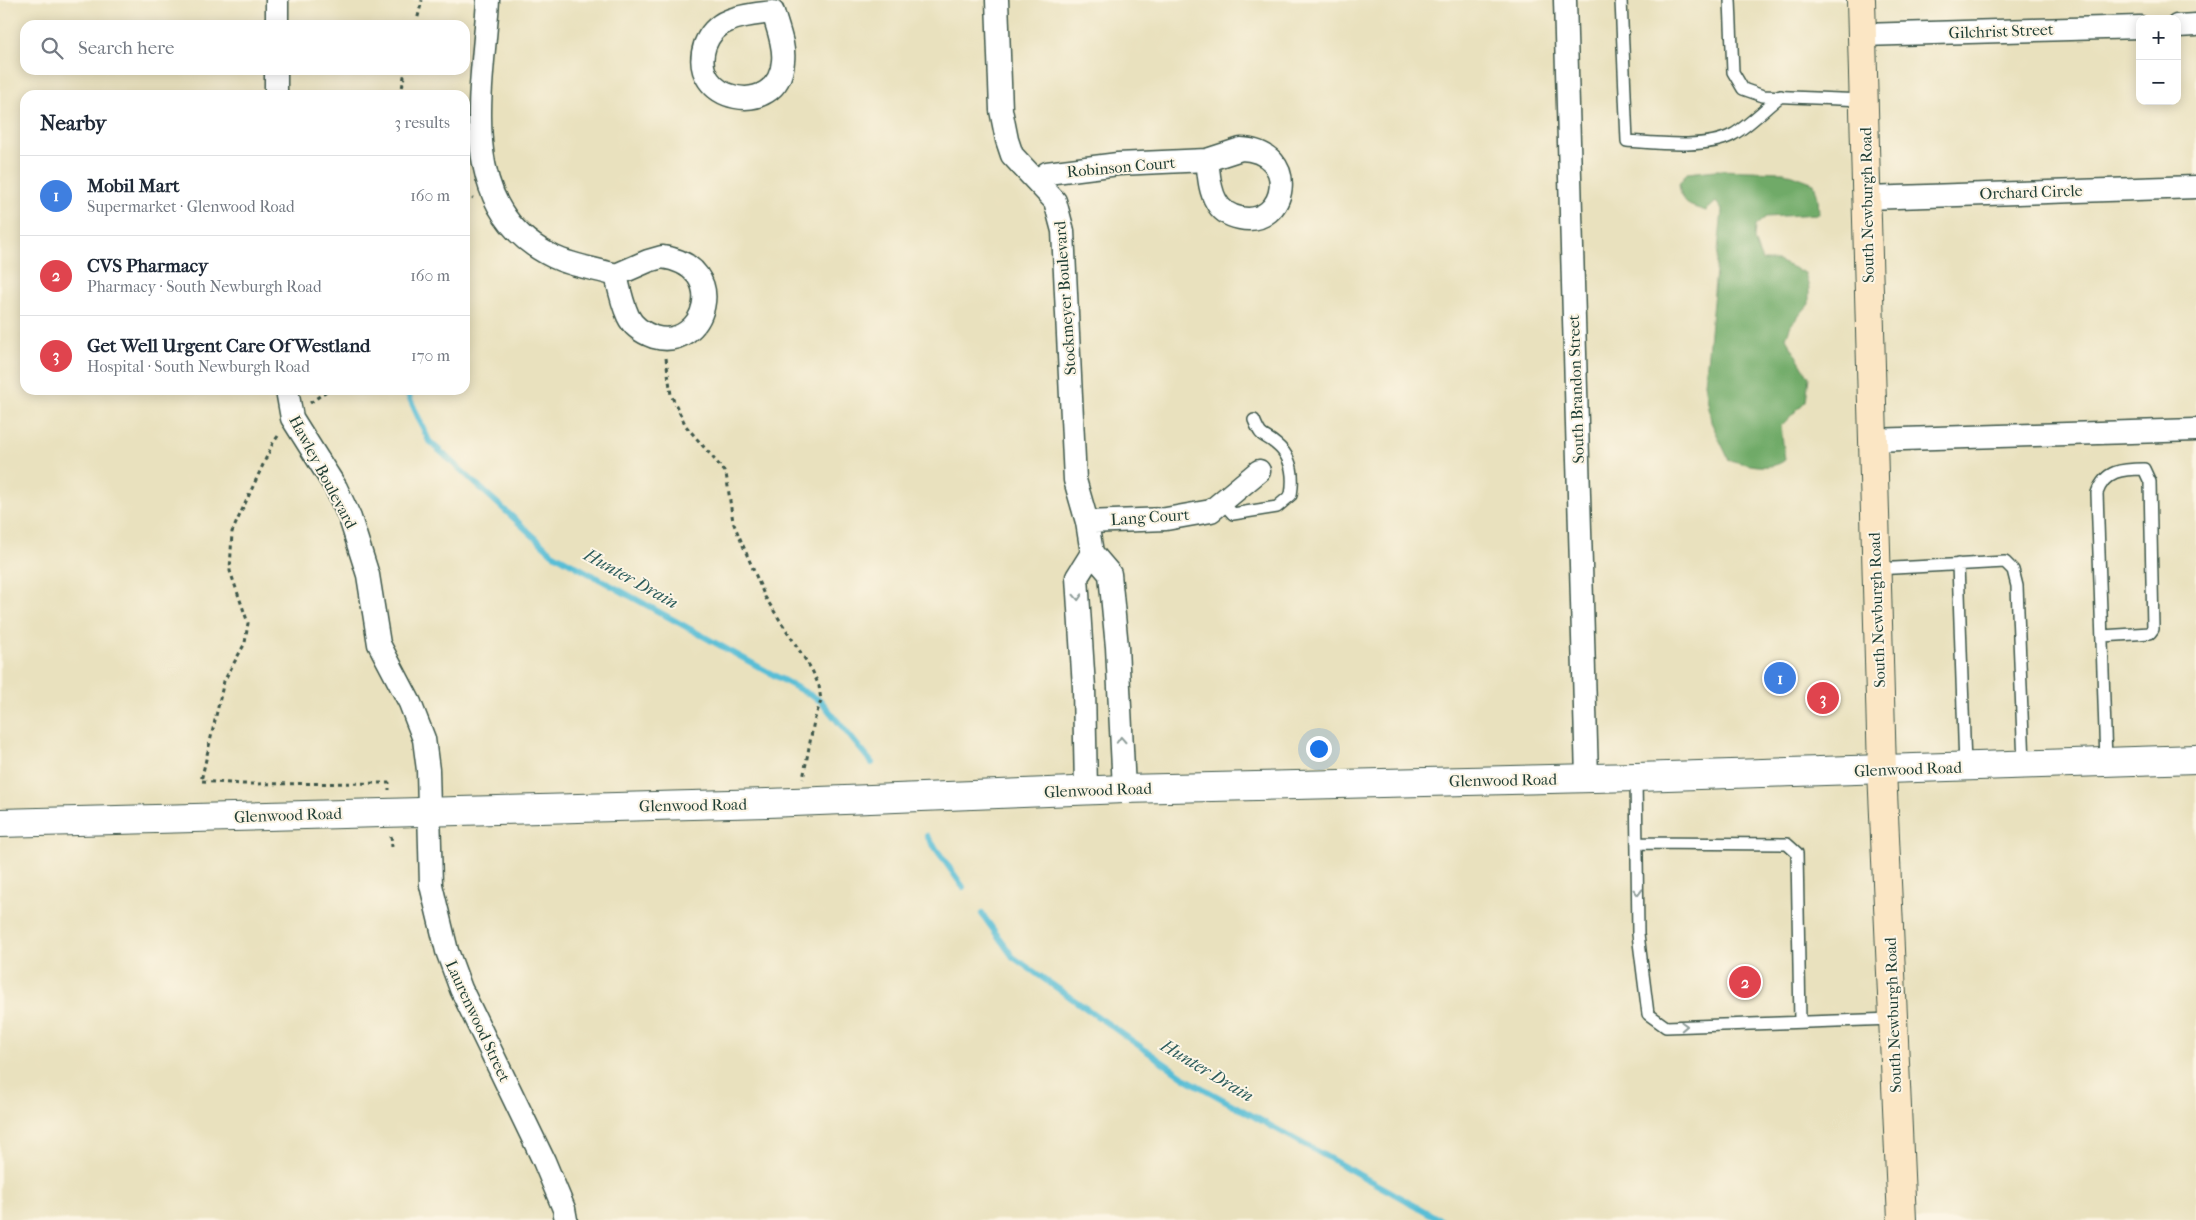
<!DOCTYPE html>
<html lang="en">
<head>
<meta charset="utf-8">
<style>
  :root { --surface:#fff; --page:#f6f6f7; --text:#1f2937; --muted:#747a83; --line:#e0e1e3; --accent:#0f766e }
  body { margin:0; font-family:"IM FELL French Canon",serif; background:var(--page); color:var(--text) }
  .controls { position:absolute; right:15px; top:15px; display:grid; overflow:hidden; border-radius:10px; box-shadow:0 2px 12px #0003 }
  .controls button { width:45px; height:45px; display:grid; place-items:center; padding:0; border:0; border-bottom:1px solid var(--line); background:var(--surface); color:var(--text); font:25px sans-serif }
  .you { position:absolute; left:1318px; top:748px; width:18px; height:18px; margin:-12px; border:4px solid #fff; border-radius:50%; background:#1a73e8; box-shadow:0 0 0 8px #1a73e833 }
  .badge { display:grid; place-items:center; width:32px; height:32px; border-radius:50%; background:var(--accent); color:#fff; font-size:16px; font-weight:700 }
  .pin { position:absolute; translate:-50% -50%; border:2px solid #fff; box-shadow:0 1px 5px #0006 }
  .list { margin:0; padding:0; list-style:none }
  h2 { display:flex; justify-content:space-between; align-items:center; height:65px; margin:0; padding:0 20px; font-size:21px }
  h2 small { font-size:16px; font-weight:400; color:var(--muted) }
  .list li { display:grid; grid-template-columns:32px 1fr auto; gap:15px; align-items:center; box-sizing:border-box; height:80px; padding:0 20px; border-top:1px solid var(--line) }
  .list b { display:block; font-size:19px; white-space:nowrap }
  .list p { margin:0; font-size:16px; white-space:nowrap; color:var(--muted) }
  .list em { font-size:16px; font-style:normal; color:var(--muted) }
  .icon { flex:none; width:28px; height:28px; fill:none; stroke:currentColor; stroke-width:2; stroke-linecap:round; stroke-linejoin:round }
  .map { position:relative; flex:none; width:2196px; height:1220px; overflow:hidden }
  .search { position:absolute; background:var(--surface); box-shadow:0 2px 12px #0003; left:20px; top:20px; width:450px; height:55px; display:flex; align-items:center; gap:12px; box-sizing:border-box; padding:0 18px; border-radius:15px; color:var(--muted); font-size:19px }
  .panel { position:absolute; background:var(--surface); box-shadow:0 2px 12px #0003; left:20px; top:90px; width:450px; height:305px; border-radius:15px }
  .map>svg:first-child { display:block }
  .forest { fill:#6faa68; stroke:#47744e }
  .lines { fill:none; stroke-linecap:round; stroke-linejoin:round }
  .stream { stroke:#58bed6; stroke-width:6 }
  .service-casing { stroke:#3d5649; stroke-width:14 }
  .minor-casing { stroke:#3d5649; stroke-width:25 }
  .tertiary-casing { stroke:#3d5649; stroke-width:30 }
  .secondary-casing { stroke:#3d5649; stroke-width:30 }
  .path { stroke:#3d5649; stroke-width:3; stroke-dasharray:4 4; stroke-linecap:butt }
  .service { stroke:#fff; stroke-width:11 }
  .minor { stroke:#fff; stroke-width:22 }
  .tertiary { stroke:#fff; stroke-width:28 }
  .secondary { stroke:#fbe6c4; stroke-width:28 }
  .oneway { stroke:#8f9e9a }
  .labels { text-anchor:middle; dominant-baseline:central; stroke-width:4; stroke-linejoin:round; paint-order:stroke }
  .street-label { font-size:16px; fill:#1f3d34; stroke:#fcf5e5 }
  .water-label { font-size:18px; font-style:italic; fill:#2d5d5c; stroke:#fcf5e5 }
</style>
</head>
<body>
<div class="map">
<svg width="2196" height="1220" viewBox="0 0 2196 1220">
  <rect width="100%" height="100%" fill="#fcf5e5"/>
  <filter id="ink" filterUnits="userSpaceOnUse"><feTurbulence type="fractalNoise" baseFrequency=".02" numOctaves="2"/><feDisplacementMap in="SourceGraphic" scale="10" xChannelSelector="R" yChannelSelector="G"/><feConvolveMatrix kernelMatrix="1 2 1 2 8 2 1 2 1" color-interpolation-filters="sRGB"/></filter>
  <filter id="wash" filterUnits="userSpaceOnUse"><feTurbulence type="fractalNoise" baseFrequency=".0096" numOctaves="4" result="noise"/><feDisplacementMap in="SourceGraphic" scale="20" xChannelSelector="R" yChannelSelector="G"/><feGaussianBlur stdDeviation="1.12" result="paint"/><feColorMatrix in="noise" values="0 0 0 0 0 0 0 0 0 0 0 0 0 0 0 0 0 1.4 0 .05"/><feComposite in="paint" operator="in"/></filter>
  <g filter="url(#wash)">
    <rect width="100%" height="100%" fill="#e9e1be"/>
    <!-- forest -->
    <path class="forest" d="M1716 170 1785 172 1814 183 1818 198 1819 214 1766 217 1755 226 1754 240 1762 261H1778L1805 273 1809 288V304L1791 325 1786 338 1809 377 1806 401 1781 426 1785 460C1770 472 1746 464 1729 460L1711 422 1705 383 1722 210 1716 202 1706 211C1687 205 1682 205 1679 184L1687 173Z"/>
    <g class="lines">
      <!-- stream -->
      <path class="stream" d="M406 390 429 441 552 553 821 701 872 763
        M927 836 963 887
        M982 914 1013 957 1188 1080 1441 1220"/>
    </g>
  </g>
  <g filter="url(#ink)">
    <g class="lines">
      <defs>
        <path id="service" d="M1621 0 1627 141C1656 143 1706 149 1732 135 1749 126 1765 108 1781 96
          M1730 0 1733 72 1743 89 1763 96 1864 100
          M1222 502 1233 514 1277 507 1291 495C1294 477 1293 458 1277 445 1263 432 1263 442 1254 420
          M1958 564 1965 766
          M1876 569 2005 562 2013 570 2017 586 2024 764
          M2102 636 2150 633 2153 629 2150 482 2144 469C2122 469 2105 470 2097 493L2106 761
          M1636 777 1638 934 1648 1014 1666 1027 1893 1019
          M1637 843 1787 844 1797 853 1800 1022"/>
        <path id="minor" d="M488 0C483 90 453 209 554 257 573 266 596 269 616 275
          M997 0 1001 110 1007 140 1012 155 1055 201 1063 231 1075 480 1087 522 1092 553 1110 574 1117 647 1124 789
          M1565 0 1587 778
          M773 12C777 27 785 45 783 61 779 121 686 102 705 45 709 35 717 25 728 21 741 15 759 14 773 12Z
          M277 25V0
          M2177 26 2196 25
          M1862 35 2140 27
          M276 70V95
          M1241 149C1301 151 1287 228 1240 218 1230 216 1221 211 1216 201 1209 189 1209 174 1207 160Z
          M1037 181 1047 173 1118 164 1207 160
          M1867 198 2196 187
          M662 257C732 266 705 352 654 337 643 333 633 327 628 316 622 303 619 288 616 275L648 261Z
          M287 390 292 418 336 488 350 518 368 575 379 644 410 703 424 739 428 770 431 885 447 951 461 989 544 1161 564 1209 566 1220
          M1871 440 2196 430
          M1087 522 1166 519 1211 511 1259 471
          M1086 790 1084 688 1077 577 1092 553"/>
        <path id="tertiary" d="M0 823 768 803 1124 789 1636 777 2196 759"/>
        <path id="secondary" d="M1861 0 1882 770 1902 1220"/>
      </defs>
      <!-- service casing -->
      <use href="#service" class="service-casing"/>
      <!-- minor casing -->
      <use href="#minor" class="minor-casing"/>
      <!-- tertiary casing -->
      <use href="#tertiary" class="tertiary-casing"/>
      <!-- secondary casing -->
      <use href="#secondary" class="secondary-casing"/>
      <!-- path -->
      <path class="path" d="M416 25 422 0
        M401 95 405 70
        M465 194 473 198
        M666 358 671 395 686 426 726 473 733 522 765 597 812 670 819 686 821 701 814 721 803 779
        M310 403 328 390
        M278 436 273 443 232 532 230 571 248 623 245 643 224 681 201 781 243 784 389 783V790
        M391 836 392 847"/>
      <!-- service -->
      <use href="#service" class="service"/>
      <!-- minor -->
      <use href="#minor" class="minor"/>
      <!-- tertiary -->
      <use href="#tertiary" class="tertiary"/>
      <!-- secondary -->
      <use href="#secondary" class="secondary"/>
    </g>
    <!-- one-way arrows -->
    <defs><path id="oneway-chevron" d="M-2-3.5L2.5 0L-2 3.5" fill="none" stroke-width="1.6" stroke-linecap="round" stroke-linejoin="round" transform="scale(1.25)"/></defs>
    <g class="oneway">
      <use href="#oneway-chevron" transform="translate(1078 597) rotate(87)"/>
      <use href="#oneway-chevron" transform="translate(1121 740) rotate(-93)"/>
      <use href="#oneway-chevron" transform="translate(1638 892) rotate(89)"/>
      <use href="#oneway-chevron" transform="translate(1684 1026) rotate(-2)"/>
    </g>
  </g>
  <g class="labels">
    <!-- street labels -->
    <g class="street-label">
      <text transform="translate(2001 31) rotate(-2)">Gilchrist Street</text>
      <text transform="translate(1121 167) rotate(-5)">Robinson Court</text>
      <text transform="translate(2031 192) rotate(-2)">Orchard Circle</text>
      <text transform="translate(1867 205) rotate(-91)">South Newburgh Road</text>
      <text transform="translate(1065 298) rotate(-94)">Stockmeyer Boulevard</text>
      <text transform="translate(1576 389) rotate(-92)">South Brandon Street</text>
      <text transform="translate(323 472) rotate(62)">Hawley Boulevard</text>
      <text transform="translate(1150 517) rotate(-4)">Lang Court</text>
      <text transform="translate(1877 610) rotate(-92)">South Newburgh Road</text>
      <text transform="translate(1908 769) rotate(-2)">Glenwood Road</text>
      <text transform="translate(1503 780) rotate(-1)">Glenwood Road</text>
      <text transform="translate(1098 790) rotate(-2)">Glenwood Road</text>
      <text transform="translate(693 805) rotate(-1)">Glenwood Road</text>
      <text transform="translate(288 815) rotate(-2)">Glenwood Road</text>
      <text transform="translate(1893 1015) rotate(-92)">South Newburgh Road</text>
      <text transform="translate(478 1021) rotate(65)">Laurenwood Street</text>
    </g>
    <!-- water labels -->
    <g class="water-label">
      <text transform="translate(631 579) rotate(29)">Hunter Drain</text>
      <text transform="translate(1207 1071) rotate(31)">Hunter Drain</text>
    </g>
  </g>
</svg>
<div class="controls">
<button>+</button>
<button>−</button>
</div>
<div class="you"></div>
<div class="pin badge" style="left:1780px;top:678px;background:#3f7fe0">1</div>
<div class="pin badge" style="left:1745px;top:982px;background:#e0444e">2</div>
<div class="pin badge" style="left:1823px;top:698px;background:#e0444e">3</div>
<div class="search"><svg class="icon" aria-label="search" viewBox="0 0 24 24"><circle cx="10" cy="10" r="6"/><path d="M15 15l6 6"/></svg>Search here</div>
<section class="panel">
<h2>Nearby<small>3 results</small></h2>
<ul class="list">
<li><span class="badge" style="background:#3f7fe0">1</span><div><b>Mobil Mart</b><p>Supermarket · Glenwood Road</p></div><em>160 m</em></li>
<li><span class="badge" style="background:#e0444e">2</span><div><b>CVS Pharmacy</b><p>Pharmacy · South Newburgh Road</p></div><em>160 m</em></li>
<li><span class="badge" style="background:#e0444e">3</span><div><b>Get Well Urgent Care Of Westland</b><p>Hospital · South Newburgh Road</p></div><em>170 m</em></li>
</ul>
</section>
</div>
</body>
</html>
